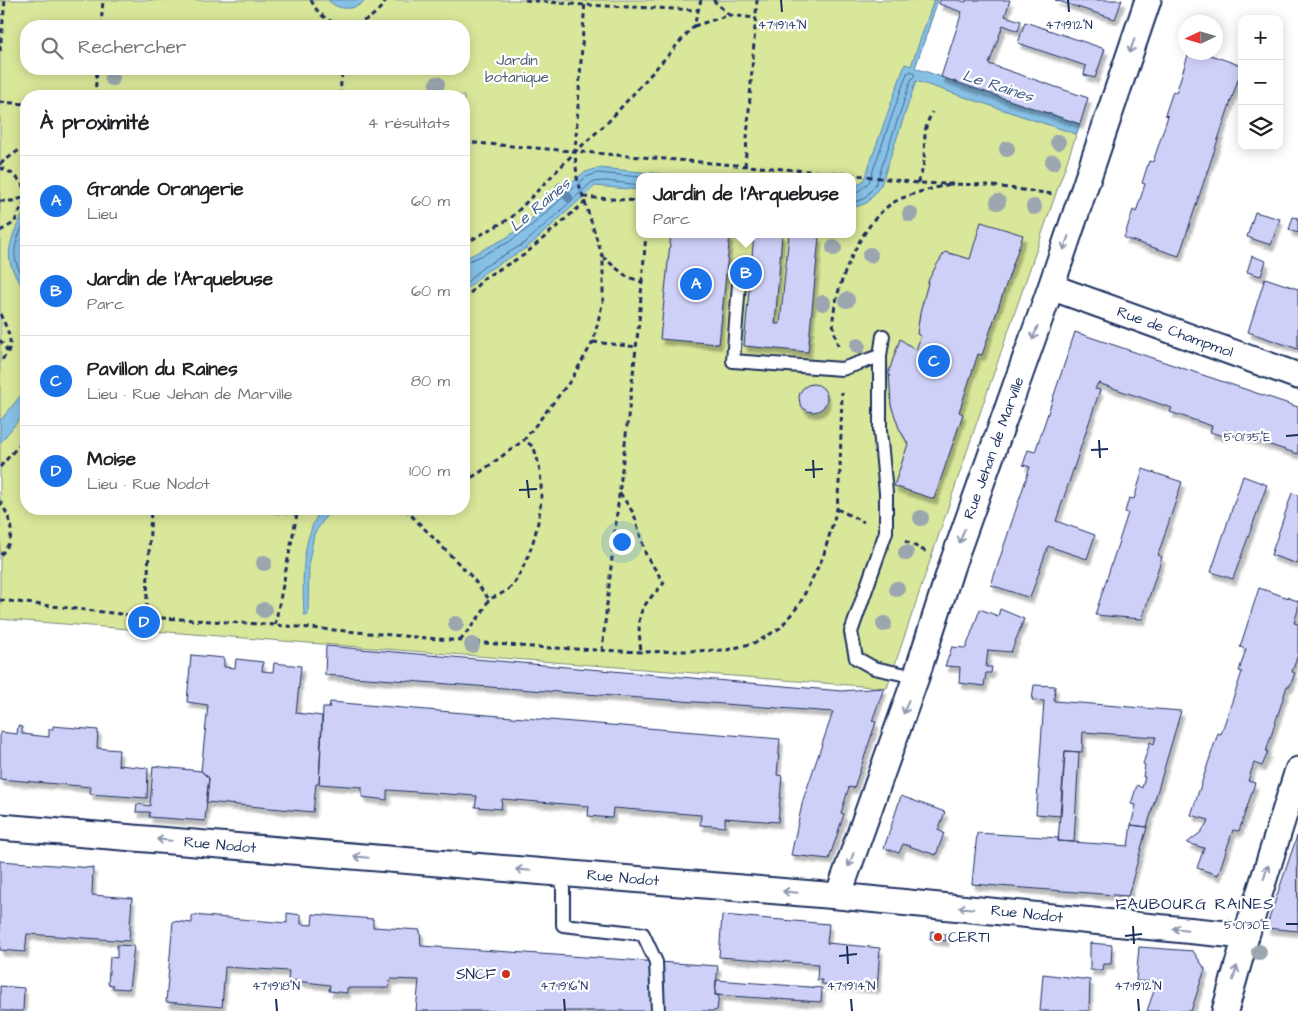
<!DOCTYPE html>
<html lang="fr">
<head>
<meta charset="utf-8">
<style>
  :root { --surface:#fff; --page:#f2f2f2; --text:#202124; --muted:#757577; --line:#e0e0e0; --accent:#1a73e8 }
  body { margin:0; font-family:"Architects Daughter",sans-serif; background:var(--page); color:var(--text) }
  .controls { position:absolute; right:15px; top:15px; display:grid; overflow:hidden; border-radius:10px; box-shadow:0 2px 12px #0003 }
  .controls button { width:45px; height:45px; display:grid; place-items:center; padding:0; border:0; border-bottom:1px solid var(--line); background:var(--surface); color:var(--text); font:25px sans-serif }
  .compass { position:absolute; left:1178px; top:15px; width:45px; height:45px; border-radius:50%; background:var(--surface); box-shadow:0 2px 12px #0003; rotate:266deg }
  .you { position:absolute; left:621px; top:541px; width:18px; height:18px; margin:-12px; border:4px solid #fff; border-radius:50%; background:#1a73e8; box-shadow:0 0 0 8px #1a73e833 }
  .badge { display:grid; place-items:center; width:32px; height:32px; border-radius:50%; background:var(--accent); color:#fff; font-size:16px; font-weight:700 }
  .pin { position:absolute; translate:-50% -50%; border:2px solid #fff; box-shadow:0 1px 5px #0006 }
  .popup { position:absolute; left:636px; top:173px; width:220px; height:65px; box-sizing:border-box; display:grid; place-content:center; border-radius:10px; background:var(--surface); filter:drop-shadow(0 1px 4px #0005); font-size:16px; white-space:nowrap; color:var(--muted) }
  .popup b { font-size:19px; color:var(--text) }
  .popup::after { content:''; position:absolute; left:50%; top:100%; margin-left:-10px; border:10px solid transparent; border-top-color:var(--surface) }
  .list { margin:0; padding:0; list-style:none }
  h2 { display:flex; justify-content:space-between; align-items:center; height:65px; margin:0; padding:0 20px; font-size:21px }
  h2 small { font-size:16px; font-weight:400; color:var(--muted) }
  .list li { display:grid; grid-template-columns:32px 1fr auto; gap:15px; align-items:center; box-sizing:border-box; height:90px; padding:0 20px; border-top:1px solid var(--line) }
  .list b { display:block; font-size:19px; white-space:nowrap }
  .list p { margin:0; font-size:16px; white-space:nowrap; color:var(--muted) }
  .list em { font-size:16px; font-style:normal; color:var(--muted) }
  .icon { flex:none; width:28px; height:28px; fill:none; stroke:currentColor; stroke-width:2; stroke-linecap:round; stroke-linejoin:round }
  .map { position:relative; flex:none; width:1298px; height:1011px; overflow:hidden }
  .search { position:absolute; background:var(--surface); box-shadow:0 2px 12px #0003; left:20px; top:20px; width:450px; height:55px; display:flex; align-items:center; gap:12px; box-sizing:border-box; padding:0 18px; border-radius:20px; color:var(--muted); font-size:19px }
  .panel { position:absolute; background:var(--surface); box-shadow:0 2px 12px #0003; left:20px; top:90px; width:450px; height:425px; border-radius:20px }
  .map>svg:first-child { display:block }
  .green { fill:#d9e79a; stroke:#7a8b7c; fill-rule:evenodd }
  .water { fill:#86c0e5; stroke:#5b86af }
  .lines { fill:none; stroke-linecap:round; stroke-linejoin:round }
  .shore { stroke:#466994; stroke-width:1 }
  .stream { stroke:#5b86af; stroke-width:9 }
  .building { fill:#ced0f8; stroke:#1b2f5e; filter:url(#shadow) }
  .lane-casing { stroke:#1b2f5e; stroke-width:16 }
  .street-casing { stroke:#1b2f5e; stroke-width:29 }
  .path { stroke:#1b2f5e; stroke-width:3; stroke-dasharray:5 4; stroke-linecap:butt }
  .lane { stroke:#fff; stroke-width:12 }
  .street { stroke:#fff; stroke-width:25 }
  .tree { fill:#9ba6af }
  .oneway { stroke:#8d97ae }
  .ticks { fill:none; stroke:#1b2f5e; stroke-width:2 }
  .poi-dot { fill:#c8321e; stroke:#fff; stroke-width:2 }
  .labels { text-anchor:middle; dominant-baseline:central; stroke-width:4.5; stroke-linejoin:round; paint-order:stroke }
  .park-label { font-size:15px; fill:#4a5d6d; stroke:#fff }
  .street-label { font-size:15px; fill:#1b2f5e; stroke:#fff }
  .poi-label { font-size:15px; fill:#1b2f5e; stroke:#fff; text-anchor:start }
  .water-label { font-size:16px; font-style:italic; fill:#3b5a86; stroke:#fff }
  .neighbourhood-label { font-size:16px; letter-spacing:1px; fill:#1b2f5e; stroke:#fff }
  .ticks-label { font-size:12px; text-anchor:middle; fill:#1b2f5e; stroke:#fff; stroke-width:4.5; stroke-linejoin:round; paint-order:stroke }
</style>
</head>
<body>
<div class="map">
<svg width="1298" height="1011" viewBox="0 0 1298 1011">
  <defs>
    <filter id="shadow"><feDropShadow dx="3" dy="5.5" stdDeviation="1" flood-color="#0004"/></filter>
  </defs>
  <rect width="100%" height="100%" fill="#fff"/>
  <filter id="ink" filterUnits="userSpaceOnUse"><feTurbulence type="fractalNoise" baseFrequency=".02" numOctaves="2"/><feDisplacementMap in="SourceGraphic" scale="10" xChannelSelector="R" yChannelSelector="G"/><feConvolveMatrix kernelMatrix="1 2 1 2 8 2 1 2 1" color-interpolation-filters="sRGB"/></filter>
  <g filter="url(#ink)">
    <!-- green -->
    <path class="green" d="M0 0H938L915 68 1080 124 980 413 887 688 0 619ZM26 26H464V69H26ZM26 96H464V509H26ZM640 177H852V234H640Z"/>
    <!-- water -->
    <path class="water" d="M328 0H366C355 11 338 11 328 0Z
      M934 0H938L915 68 1080 124 1076 134 916 81 881 185 867 203 852 208V188L855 187 864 180 905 64 911 66Z
      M598 168 697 177H640V190L595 186 528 247 485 272 464 292V259L506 238 528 222 583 173Z
      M26 210V293C21 284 14 275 11 265 5 248 17 223 26 210Z
      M26 389V411L0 443V421Z
      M321 509H331L314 534 309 561 308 615H304C303 588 301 556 311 530 313 523 317 516 321 509Z"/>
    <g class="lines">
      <!-- shore -->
      <path class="shore" d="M852 193 858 192 869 182 907 73 912 71 915 75 911 80 876 184 864 199 852 203
        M26 220C12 248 10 256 26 283
        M464 263 481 256 509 242 531 226 586 177 598 173 641 177
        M464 285 482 268 525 243 592 182 606 181 640 185"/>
      <!-- stream -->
      <path class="stream" d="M560 187 569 198"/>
    </g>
    <!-- building -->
    <path class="building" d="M940 0H958L966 2V0H1010L1005 16 1021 21 1018 31 1003 25 989 64 1088 98 1080 124 941 77 962 12 939 4Z
      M1055 0H1122L1115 19Z
      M1025 22 1105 49 1095 78 1084 75 1086 66 1018 43Z
      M1189 52H1202L1242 66V68L1179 256 1124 238 1133 210 1136 212 1145 184 1142 183 1149 161 1153 162 1168 116 1165 115 1173 91 1176 93Z
      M1255 212 1280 219 1271 245 1247 237Z
      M1293 217 1298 218V233L1289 230Z
      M981 222 1023 235 982 355 978 354 959 412 963 414 934 499 894 486 908 444 899 428 891 405 889 371 900 339 916 350 921 336 917 334 920 313 929 279 936 266 945 252 970 259Z
      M671 234H730L719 344 660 339Z
      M754 234H782L775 324H780L789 234 819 237 808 352 744 346Z
      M1252 256 1266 261 1261 276 1247 272Z
      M1265 278 1298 289V349L1248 332Z
      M1075 332 1298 407V454L1224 430 1223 436 1210 432 1212 426 1170 412 1172 408 1098 383 1095 389 1100 390 1056 521 1095 535 1087 559 1048 546 1030 598 991 585 1030 467 1023 465 1028 450 1035 452Z
      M799 398a14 14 0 1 1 28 0a14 14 0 1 1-28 0Z
      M1143 469 1182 482 1158 555 1162 557 1142 619 1095 615 1128 513 1125 512 1129 498 1134 499Z
      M1243 476 1267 485 1233 579 1211 572Z
      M1292 493 1298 495V564L1271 555Z
      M1259 588 1298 601V610L1294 623 1298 624V654L1292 672 1295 673 1290 686H1287L1266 752H1268L1262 766 1254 763 1248 781 1255 783 1239 831 1233 830 1218 875 1197 868 1204 848 1187 843 1201 832 1209 820 1191 815 1218 733 1221 734 1242 672 1239 671 1246 649 1240 647Z
      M980 609 998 616 1000 609 1024 619 1011 652 988 650 986 667H992L991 673H986L984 686 959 683 960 667 945 666 952 647 966 648Z
      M326 646 841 691 884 688 872 721 876 722 854 788 849 787 841 813 844 814 829 859 791 855 803 800 833 712 325 675Z
      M191 655 224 658V667L235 668 236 659 263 662 262 671 273 672 274 663 301 666 296 713 322 716 319 784H316L313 812 206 802 209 778 201 771 208 705 187 702Z
      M1034 685 1055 686 1054 701 1181 711 1147 827 1131 825 1136 805 1131 804 1137 785 1142 788 1145 777H1143L1145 765 1143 764 1150 742 1154 744 1156 737 1083 732 1082 752 1065 751 1061 816 1036 814 1044 701 1032 700Z
      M330 702 780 739 777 775 782 776 778 822 725 818V827L700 825 701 815 613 808 612 818 588 816 589 806 502 799 501 809 475 807 477 796 387 790V800L362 797V787L319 784 323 708H329Z
      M18 726 22 727V734L49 737V729H53V726L98 730 97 748 119 750 118 765 148 768 147 798 90 794 91 787 0 779V732L17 734Z
      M1065 751 1079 752 1074 842 1058 841Z
      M153 766 201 771 209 778 205 821 149 817 150 812H136L137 804 150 806Z
      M901 796 945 812 938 830 944 833 936 855 903 844 899 853 884 848Z
      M1131 825 1147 827 1128 896 972 884 977 833 1059 838 1058 841 1128 846Z
      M1297 836 1298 931 1266 928Z
      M0 861 93 868 92 895 132 898 129 941 27 934 25 952 0 950Z
      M287 913 301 915V924L312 925 313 914 373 919V927L420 930 421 946 718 966 715 995H719L717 1010 715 1011H416L419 980 390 979 389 988H347V993L329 991 330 985 288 980 289 971 225 967 222 1007 166 1002 173 921 192 923V915L287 923Z
      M722 915 829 924 827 943 880 948 877 988 822 984V980H817L818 964 719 957Z
      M931 931 936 932 935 933 946 934V941L930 939Z
      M1090 943 1112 945 1111 964H1103L1102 970H1090Z
      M117 945 134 946 129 989 113 988V985L108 984 110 957 117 958Z
      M1139 947 1193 951 1205 969 1191 1011H1147L1157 982 1136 981Z
      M1043 974 1090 980 1089 1011H1040Z
      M716 980 822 988 821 1002 715 995Z
      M0 986 24 988 23 1011H0Z"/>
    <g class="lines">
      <defs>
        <path id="lane" d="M739 284 733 361 842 369 880 356
          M883 336 880 356V431L886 493V532L851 632 856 658 874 668 916 677
          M563 873V925L643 934 656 962 658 1011"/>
        <path id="street" d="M1051 287 1298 376
          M0 827 838 896 1246 936
          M838 896 916 677 952 565 1051 287 1148 0
          M1225 1011 1246 936 1298 770"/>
      </defs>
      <!-- lane casing -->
      <use href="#lane" class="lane-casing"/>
      <!-- street casing -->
      <use href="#street" class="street-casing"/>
      <!-- path -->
      <path class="path" d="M311 0C327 35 368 31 386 0
        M525 0 585 5 699 10
        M713 0 729 15
        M101 26 103 0
        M694 26 729 15 755 18
        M0 51 5 0
        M95 96 97 69
        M340 96 342 69
        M0 102 26 104
        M464 142 866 176 917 183 986 185 1053 194
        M0 164 26 145
        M745 166 757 0
        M0 168C14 172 25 183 26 197L12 201H0
        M917 183C927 165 923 155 925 135 925 127 929 119 932 112
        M583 197 640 201
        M0 231 14 223 26 198
        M464 244 511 218 575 152 609 121 694 26 701 0
        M642 282 646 234
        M464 300 484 278 524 255 585 202
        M0 314C8 331 18 347 0 361
        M0 340 8 352
        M593 342 637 347
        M838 346C836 338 833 328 833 319 836 284 863 218 896 201 908 194 935 188 950 184
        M24 440 26 446
        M0 467 26 437
        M464 482 479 473 524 440 571 380 593 342 603 301V258L577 178 575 152 585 0
        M620 493 634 514 646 555 664 583C637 612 637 612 641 652
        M0 501C11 519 18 539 0 555
        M239 509 296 514 406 509
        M405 509 470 575 489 599
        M837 509 864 522
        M905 541 927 552
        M0 600 146 617 275 625 532 647 641 652 727 650 757 642 780 628 799 605 823 557 837 509 840 470 842 392
        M146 617 151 509
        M275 625 298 509
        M460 641 482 613 489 599C499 595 509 591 515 582 536 548 548 497 537 458 536 455 535 450 533 447 531 445 527 442 524 440
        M602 651 614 539 639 322 642 282 626 276 604 258"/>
      <!-- lane -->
      <use href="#lane" class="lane"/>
      <!-- street -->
      <use href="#street" class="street"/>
    </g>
    <!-- trees -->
    <g class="tree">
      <circle cx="112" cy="78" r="8"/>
      <circle cx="437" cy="84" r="8"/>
      <circle cx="1058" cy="142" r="8"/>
      <circle cx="1007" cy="149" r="8"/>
      <circle cx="1053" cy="162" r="8"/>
      <circle cx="998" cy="202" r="8"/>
      <circle cx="1034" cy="207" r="8"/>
      <circle cx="910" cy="214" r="8"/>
      <circle cx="834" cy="248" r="8"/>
      <circle cx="870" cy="255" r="8"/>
      <circle cx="847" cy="300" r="8"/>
      <circle cx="823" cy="303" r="8"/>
      <circle cx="858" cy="346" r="8"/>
      <circle cx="921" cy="518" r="8"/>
      <circle cx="906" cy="553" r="8"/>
      <circle cx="264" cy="563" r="8"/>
      <circle cx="897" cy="589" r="8"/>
      <circle cx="264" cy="610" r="8"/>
      <circle cx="456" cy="624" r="8"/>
      <circle cx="884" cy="624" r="8"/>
      <circle cx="472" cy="645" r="8"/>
      <circle cx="1259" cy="952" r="8"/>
    </g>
    <!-- one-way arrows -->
    <defs><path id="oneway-shaft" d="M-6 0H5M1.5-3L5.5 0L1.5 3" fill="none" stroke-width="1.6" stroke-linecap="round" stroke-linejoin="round" transform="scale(1.25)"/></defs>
    <g class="oneway">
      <use href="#oneway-shaft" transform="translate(1132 46) rotate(109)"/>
      <use href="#oneway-shaft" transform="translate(1066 243) rotate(109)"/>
      <use href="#oneway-shaft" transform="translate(1035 333) rotate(110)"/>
      <use href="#oneway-shaft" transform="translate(962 536) rotate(110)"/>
      <use href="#oneway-shaft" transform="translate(906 707) rotate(110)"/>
      <use href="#oneway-shaft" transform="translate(164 840) rotate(-175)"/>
      <use href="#oneway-shaft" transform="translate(361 857) rotate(-175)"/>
      <use href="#oneway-shaft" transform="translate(851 860) rotate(110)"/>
      <use href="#oneway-shaft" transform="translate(523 870) rotate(-175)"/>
      <use href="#oneway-shaft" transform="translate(1266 872) rotate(-72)"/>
      <use href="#oneway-shaft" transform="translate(790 892) rotate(-175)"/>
      <use href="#oneway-shaft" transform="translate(966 908) rotate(-174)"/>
      <use href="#oneway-shaft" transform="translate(1180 929) rotate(-174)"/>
      <use href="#oneway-shaft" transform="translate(1235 973) rotate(-74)"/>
    </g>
  </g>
  <!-- ticks -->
  <path class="ticks" d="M781 0 782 12M1068 0 1069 12M1286 436 1298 435M1099 440 1100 458M1091 450 1108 449M813 460 814 478M805 470 823 469M527 480 529 498M519 490 537 489M1286 924H1298M1133 926 1134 944M1125 936 1142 934M847 946 848 964M839 956 857 954M276 999 277 1011M564 999 565 1011M851 999 852 1011M1138 999 1139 1011"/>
  <!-- markers -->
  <g class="poi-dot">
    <circle cx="938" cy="937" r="5"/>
    <circle cx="506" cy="974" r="5"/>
  </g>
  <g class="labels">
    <!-- park labels -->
    <g class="park-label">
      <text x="517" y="60">Jardin<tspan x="517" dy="17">botanique</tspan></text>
    </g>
    <!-- street labels -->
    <g class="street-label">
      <text transform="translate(1175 332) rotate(20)">Rue de Champmol</text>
      <text transform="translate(994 448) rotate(-70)">Rue Jehan de Marville</text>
      <text transform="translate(220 845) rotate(5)">Rue Nodot</text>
      <text transform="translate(623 878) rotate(5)">Rue Nodot</text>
      <text transform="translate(1027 914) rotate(6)">Rue Nodot</text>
    </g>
    <!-- poi labels -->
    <g class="poi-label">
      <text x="948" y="937">CERTI</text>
      <text x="496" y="974" text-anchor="end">SNCF</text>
    </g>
    <!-- water labels -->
    <g class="water-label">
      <text transform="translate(998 86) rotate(18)">Le Raines</text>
      <text transform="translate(540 205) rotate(-40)">Le Raines</text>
    </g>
    <!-- neighbourhood labels -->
    <g class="neighbourhood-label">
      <text x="1195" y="904">FAUBOURG RAINES</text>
    </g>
  </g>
  <g class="ticks-label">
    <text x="782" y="29">47°19'14"N</text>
    <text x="1069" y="29">47°19'12"N</text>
    <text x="1247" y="441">5°01'35"E</text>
    <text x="1247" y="929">5°01'30"E</text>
    <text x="276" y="990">47°19'18"N</text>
    <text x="564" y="990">47°19'16"N</text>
    <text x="851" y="990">47°19'14"N</text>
    <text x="1138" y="990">47°19'12"N</text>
  </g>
</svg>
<div class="controls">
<button>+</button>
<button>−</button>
<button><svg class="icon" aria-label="layers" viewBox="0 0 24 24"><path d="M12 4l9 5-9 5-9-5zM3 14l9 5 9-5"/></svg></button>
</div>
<svg class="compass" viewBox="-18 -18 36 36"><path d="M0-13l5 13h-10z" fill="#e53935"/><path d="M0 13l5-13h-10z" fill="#757577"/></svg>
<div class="you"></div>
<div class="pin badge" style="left:696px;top:284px">A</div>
<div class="pin badge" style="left:746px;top:273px">B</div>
<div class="popup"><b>Jardin de l'Arquebuse</b>Parc</div>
<div class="pin badge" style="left:934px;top:361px">C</div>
<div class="pin badge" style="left:144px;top:622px">D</div>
<div class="search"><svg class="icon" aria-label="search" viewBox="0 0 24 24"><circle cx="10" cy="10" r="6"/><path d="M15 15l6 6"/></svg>Rechercher</div>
<section class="panel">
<h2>À proximité<small>4 résultats</small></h2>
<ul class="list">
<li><span class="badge">A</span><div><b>Grande Orangerie</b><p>Lieu</p></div><em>60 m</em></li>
<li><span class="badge">B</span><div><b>Jardin de l'Arquebuse</b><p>Parc</p></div><em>60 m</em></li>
<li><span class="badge">C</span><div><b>Pavillon du Raines</b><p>Lieu · Rue Jehan de Marville</p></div><em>80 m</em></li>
<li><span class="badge">D</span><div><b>Moise</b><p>Lieu · Rue Nodot</p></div><em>100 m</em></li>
</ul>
</section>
</div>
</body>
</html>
